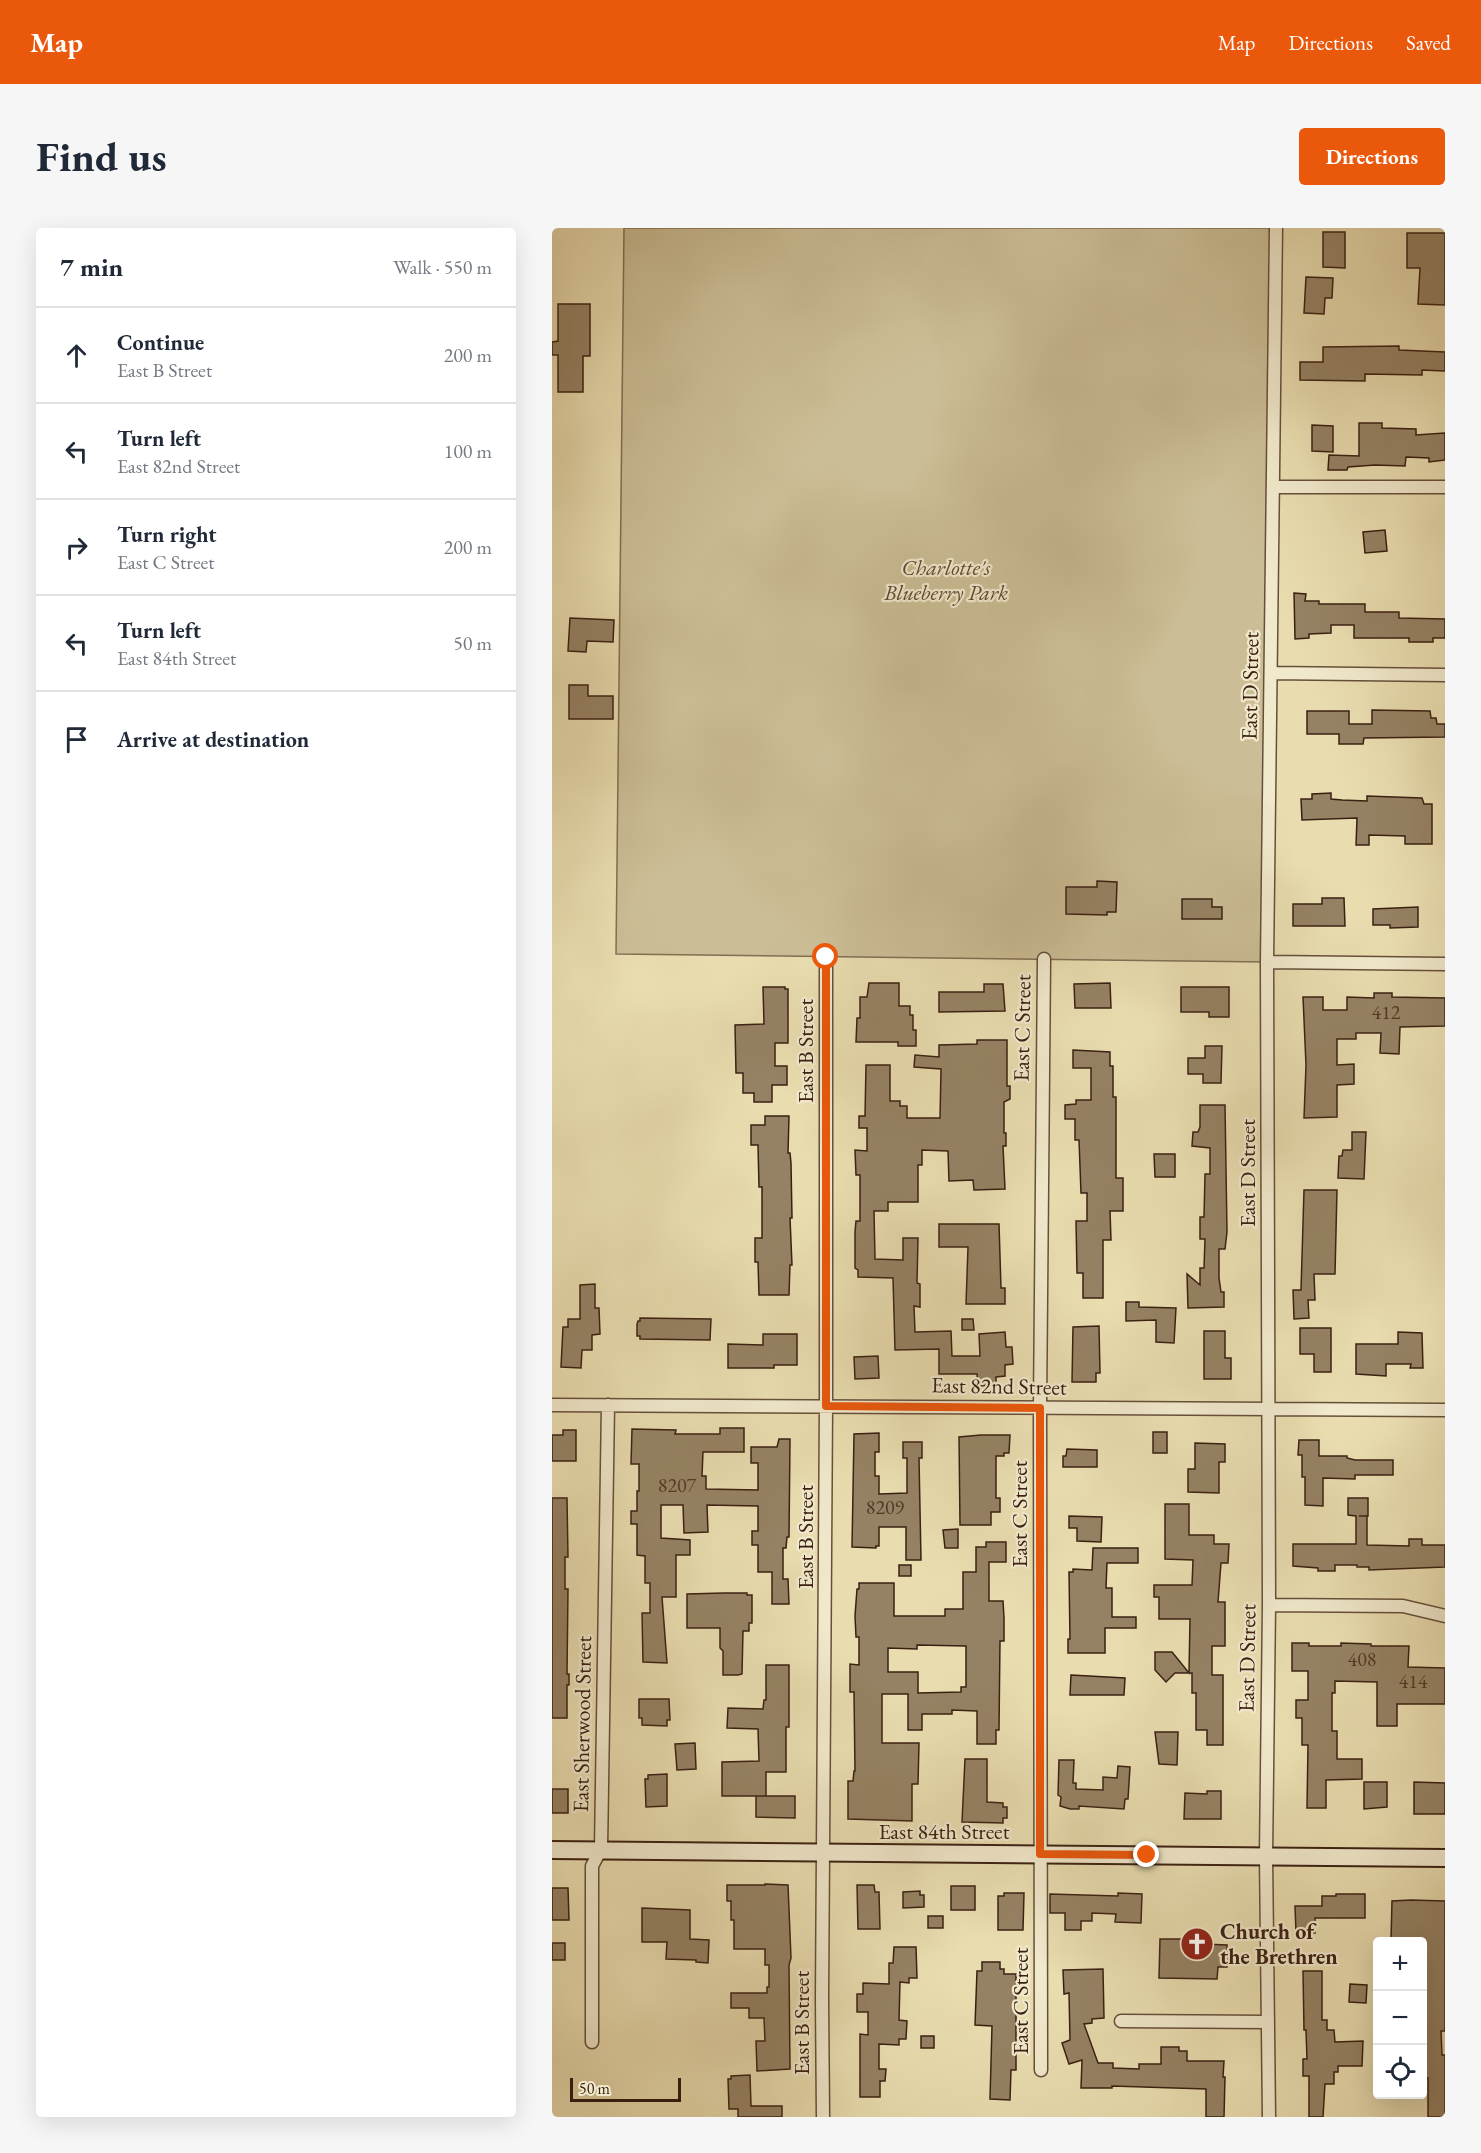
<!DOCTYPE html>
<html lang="en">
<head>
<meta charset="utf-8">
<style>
  :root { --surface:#fff; --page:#f6f6f7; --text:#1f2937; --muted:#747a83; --line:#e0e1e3; --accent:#ea580c }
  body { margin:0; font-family:"EB Garamond",serif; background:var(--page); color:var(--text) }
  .controls { position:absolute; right:18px; bottom:18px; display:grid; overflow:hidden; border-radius:6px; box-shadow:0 6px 24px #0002 }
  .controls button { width:54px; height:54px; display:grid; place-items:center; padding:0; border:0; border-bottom:2px solid var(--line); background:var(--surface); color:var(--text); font:30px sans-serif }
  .scale { position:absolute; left:18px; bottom:15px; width:111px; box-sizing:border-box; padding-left:6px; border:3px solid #3b2012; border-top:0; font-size:16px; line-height:21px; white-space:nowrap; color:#3b2012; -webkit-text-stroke:4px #f1e9cc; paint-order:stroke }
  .stop { position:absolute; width:18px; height:18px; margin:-14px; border:4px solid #ea580c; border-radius:50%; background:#fff }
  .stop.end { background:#ea580c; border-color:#fff; box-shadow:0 2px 6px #0008 }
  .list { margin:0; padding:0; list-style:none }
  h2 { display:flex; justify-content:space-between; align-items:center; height:78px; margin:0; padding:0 24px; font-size:26px }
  h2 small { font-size:20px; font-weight:400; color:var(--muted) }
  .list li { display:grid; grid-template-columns:39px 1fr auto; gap:18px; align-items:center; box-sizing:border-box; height:96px; padding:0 24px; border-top:2px solid var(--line) }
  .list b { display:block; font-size:22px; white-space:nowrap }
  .list p { margin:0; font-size:20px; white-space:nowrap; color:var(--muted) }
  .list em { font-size:20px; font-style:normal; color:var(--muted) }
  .icon { flex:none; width:33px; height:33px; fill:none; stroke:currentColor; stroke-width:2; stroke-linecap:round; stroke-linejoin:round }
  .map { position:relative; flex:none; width:893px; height:1889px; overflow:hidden; border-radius:6px }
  header { display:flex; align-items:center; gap:36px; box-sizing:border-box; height:84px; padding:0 30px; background:var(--accent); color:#fff }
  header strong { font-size:28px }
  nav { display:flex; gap:33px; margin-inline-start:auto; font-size:21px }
  .intro { display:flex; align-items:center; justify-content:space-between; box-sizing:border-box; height:144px; padding:0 36px }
  h1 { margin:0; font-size:42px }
  .button { padding:15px 27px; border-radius:6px; background:var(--accent); color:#fff; font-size:21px; font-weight:700 }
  main { display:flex; gap:36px; padding:0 36px }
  aside { flex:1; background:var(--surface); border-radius:6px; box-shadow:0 6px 24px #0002 }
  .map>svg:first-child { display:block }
  .green { fill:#cbbd95; stroke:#836e54; stroke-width:1.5 }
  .building { fill:#958264; stroke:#3b2012; stroke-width:1.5; fill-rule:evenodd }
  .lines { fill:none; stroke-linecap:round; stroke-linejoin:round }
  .street-casing { stroke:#664f3a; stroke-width:15 }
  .secondary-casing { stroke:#3b2012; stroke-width:20 }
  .street { stroke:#f1e9cc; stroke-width:12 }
  .secondary { stroke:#f1e9cc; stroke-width:16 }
  .route { stroke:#ea580c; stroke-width:8 }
  .labels { text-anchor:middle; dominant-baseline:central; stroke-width:4.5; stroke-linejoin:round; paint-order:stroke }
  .number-label { font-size:20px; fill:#523826 }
  .park-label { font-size:22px; font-style:italic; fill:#5f4733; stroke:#f1e9cc }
  .street-label { font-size:22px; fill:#3b2012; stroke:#f1e9cc }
  .poi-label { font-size:22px; font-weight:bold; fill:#3b2012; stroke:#f1e9cc; text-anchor:start }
</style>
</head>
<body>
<header>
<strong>Map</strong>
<nav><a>Map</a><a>Directions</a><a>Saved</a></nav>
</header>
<div class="intro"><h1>Find us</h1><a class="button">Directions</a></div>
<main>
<aside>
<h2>7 min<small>Walk · 550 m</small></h2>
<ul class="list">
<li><svg class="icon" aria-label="ahead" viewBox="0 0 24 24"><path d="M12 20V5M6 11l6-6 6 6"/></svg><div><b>Continue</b><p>East B Street</p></div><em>200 m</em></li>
<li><svg class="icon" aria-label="left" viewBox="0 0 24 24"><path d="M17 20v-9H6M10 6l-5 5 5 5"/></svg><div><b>Turn left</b><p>East 82nd Street</p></div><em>100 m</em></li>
<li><svg class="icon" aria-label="right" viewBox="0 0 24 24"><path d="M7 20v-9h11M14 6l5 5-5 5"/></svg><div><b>Turn right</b><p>East C Street</p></div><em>200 m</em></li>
<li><svg class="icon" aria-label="left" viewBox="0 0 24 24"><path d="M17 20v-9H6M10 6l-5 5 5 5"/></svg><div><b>Turn left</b><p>East 84th Street</p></div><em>50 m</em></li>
<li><svg class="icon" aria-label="arrive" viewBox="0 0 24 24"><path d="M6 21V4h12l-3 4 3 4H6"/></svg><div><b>Arrive at destination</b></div></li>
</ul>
</aside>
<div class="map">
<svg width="893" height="1889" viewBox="0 0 893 1889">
  <rect width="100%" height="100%" fill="#e9ddb0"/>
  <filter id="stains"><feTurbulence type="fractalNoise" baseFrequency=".00333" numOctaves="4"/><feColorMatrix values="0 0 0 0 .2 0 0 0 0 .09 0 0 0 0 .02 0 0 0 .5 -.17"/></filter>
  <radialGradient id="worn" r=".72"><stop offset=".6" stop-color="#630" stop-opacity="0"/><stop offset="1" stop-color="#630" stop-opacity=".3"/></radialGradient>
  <!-- green -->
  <path class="green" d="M72 0H724L715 734 64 726Z"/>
  <!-- building -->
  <path class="building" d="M771 4H793V40L771 39Z
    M855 5H893V77L866 76 868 40H855Z
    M754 49 781 50 780 70H773L772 86 752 85Z
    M6 76H38V128H31V164H6V127H0V114L6 113Z
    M847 118V122L893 124V143L870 142V147L813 146V153L748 152V134H771V119Z
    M807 195H830V200L864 201V207L893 205V232L877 234V230L854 229 853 238 823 237 796 239 795 242H776L777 227 807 228Z
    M760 197 781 198V224L760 223Z
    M833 302 835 323 813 325 811 304Z
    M742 365 754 366 753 373H767V376H813V384H847V390L893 391V410H881V414H857V410H802V397H779V405L757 406V410L743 411Z
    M18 390 62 392 61 414 35 413 34 424 16 423Z
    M17 457H36V468H61V491H17Z
    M820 482 878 483 879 490H884L885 496H893V509L812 510 811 516H787V506H755V483H797V496H820Z
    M779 565V571L790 572 815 573V568L870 570 872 576H880V616H853V608L817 607V617H804L805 590 750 592 749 571H760V566Z
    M545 653 565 654 564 684H555V687L514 686V659H545Z
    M770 670H792L793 698H741V676H770Z
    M630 671H660V679H670V691H630Z
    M866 679V699L838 700V697H821V681Z
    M317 755H347V778H358V787H361V802H364V818H346V814H304L305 790H308V769H315Z
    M558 755 559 780H523L522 756Z
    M432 756H451L453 783 387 784V764H432Z
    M211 759H233V761H236V815H223V838H235V857H220V874H202V865H191V845H184L183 797 212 796Z
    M629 759H677V789H657V784H629Z
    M822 765H840V769L893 770V798L848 799 847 826 828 825 829 805H804V811H785V837L802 836V856L785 857V889L752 890 754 837 751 769H771V782H795V769L822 770Z
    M425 812H455V858H458V871L452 874V905H454V918H451L453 961 422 962 421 952 397 953 396 923 370 922V937H366V974H336V983H322L323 1031 351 1032V1010H366L365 1055 368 1056V1079L362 1078 363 1104 399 1103 400 1128H428L427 1106 453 1104 454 1119H460L461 1136 453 1137V1148L444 1149V1157L426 1158 425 1146H387V1121L343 1122 341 1050 306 1049V1042L303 1040V1004L304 993H308V947H304L303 922 315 923V900H307V888H313L314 837H338V873H348V878H355V890H388L389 841 362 839 363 827 387 829V817L425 816Z
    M653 818H670L669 855H651V846H636V830H653Z
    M521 822 558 824V838H561V869H564V950H571V983H558L559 1012H551V1070H531V1045H525L524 993H535V965H529L527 912H523V891H513V877L524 876V872H539V840H521Z
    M648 877H673L675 1004 673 1021H667V1050L669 1064H672V1079L636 1080 635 1046 648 1057V1040H652L653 1011H648V989H652L653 946H658V920L640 918 641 904H646L648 899Z
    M213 888H237L236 925H238L239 935 240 990H238L240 1037H238L237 1067H207L206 1034H203V1010H210V959H207L206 917H199V897H213Z
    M800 904H814L812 951 786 950 787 928H790L791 922H800Z
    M602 926H623V949H603Z
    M752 962H785L783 1046H762L763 1072H756L757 1090 742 1091 741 1062H749Z
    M387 996H447L449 1060H453V1076H414L416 1019H387Z
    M43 1056V1080H47L48 1106 40 1107V1122H30L29 1140 9 1139 11 1099H16V1091H28V1057Z
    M574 1074H587V1079L624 1080 622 1115 604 1114V1092L574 1093Z
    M88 1090 159 1091 158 1112 88 1111V1108H85V1096L86 1093H88Z
    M410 1091H421L422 1102H410Z
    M547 1098 548 1145H544V1154H520L521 1099Z
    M748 1100H779V1144H762V1126H748Z
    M652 1103H673V1130H679V1151H652Z
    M846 1104 870 1105 871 1140H858L859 1136H834V1148L804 1146V1116H846Z
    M211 1106H245V1137H222V1140H176V1116L211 1117Z
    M326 1128 327 1150 303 1151 302 1129Z
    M168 1200H192V1224H151L150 1248H154V1261L206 1262V1235H199V1219H225L227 1211H238L237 1309H235L234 1320H231V1351H236L237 1376H220V1344H206V1317H200V1303H206V1278L155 1277 156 1304 132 1305 131 1277H109V1310L138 1312V1327H124V1369H110L115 1435 91 1434 90 1385H98V1355H93V1328L85 1327V1296H79V1283H85V1263H87V1236H79L80 1201 124 1202 123 1206H168Z
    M11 1202H24V1233H0V1207H11Z
    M601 1204H615V1225H601Z
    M327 1205V1224H323V1248H327V1266L355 1265V1230H351V1214H370V1230H367L369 1332H354V1299H327V1318H324V1320L300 1319 302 1206Z
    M429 1207H458L457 1225H452V1228H444V1270H448V1284H439V1297H408L407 1209Z
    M747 1212H767V1228H795V1230L803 1232H841V1247H803V1251L771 1250V1278L753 1277V1249H750V1227H746Z
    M643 1215 673 1216V1234H667V1265L636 1264V1241H643Z
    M515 1221 545 1222V1239H511V1228H514Z
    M0 1270H15L16 1329H13V1361H16L15 1446H17V1457H15V1490H0Z
    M796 1270H816V1288H807H815V1317L857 1318V1311H870V1317H893V1339L817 1342V1339H805V1337H783V1343H766V1340L741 1338V1316H804V1288L796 1287Z
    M613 1276H637V1307H662V1316H677L676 1335H669L666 1374H673V1418H660V1447H671V1517H655V1502H644V1465H640V1445H623L614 1454 603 1442V1424H620L637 1445 638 1391H607V1369H602V1357H640L641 1332 613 1331Z
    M517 1288 550 1289 549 1314 525 1313V1300H517Z
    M406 1301V1320H393L391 1302Z
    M434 1314H454V1334H437V1373H451L452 1390V1413H448L447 1502H444V1516H425V1483L400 1482V1486H370V1502H356V1466H330V1515H367L366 1556H360V1593L296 1591V1553H301L302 1543H303L302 1464H298V1436L307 1437V1409H304L303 1388 305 1361H307V1355H342V1388H393V1381H411V1344H424V1319H434ZM365 1417 414 1418V1459H409V1464L366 1465V1444H336V1420L365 1421Z
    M541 1320H586V1335H555L554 1360H560V1389H584V1400H553V1425H516V1411H518L517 1344H521V1341L540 1342Z
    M347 1337H359V1348H347Z
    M172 1365H195V1367H200V1395H197V1403H191L190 1446 186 1447H171V1423L168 1420V1400H135V1366Z
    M740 1415H757V1418H789V1415L819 1416V1418H857L856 1439 893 1440V1476H845V1498H825V1454L783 1453V1465H780V1503H785V1531H810V1551L774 1552V1580H755L756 1517H750V1490H744V1472H756V1443H740Z
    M214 1437H237V1499H234V1544H214V1568H170V1534L207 1533 206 1501 175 1500 176 1480 211 1481 212 1472H214Z
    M519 1447 573 1450 572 1467H518Z
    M87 1471H117L118 1492H115V1498L90 1497V1490H87Z
    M603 1504H626L625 1537 607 1536Z
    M143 1515 144 1541 125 1542 123 1516Z
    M413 1531H435V1574L451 1575V1579H455V1590H451V1595L410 1594Z
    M507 1532H522L521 1555H524V1561L551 1562V1549L565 1550 566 1538 578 1539 576 1571H573L572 1581 527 1578V1581H518L508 1578 509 1569 506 1567Z
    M115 1546V1578L94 1579 93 1551H96V1547Z
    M812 1554H835V1579L812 1581Z
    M862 1554 893 1555V1586H862Z
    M0 1561H16V1585H0Z
    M655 1563H669V1591H632L633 1565 655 1566Z
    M204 1568H243V1590L204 1589Z
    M213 1656 236 1657 239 1730 237 1737 238 1841 205 1843 204 1813H213L212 1790H197V1780H179V1765H215V1759H217V1737H213V1721H182V1692H179V1673H175V1657H213Z
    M305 1657H322L323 1664H327L328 1701H306Z
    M399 1658H423V1682H399Z
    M0 1660H16L17 1692H0Z
    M368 1663V1667H372V1679L351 1680V1664Z
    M452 1665H472L471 1702H446V1668H452Z
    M566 1665 590 1666 589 1695 563 1694 564 1686 540 1685V1693H529V1702H513V1685H498V1666L566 1668Z
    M784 1666H813V1690H763V1705H744L743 1678H770V1668H784Z
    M859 1672 893 1673V1803H889L890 1827H893V1889H876V1850H870V1778H873L872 1743 874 1713H839L840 1673Z
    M90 1680 138 1682V1711L157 1712 156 1735 144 1734V1732L114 1731 115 1714H90Z
    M376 1688H391V1700H376Z
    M608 1711H650V1716L675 1717V1739H666L665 1751 607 1750Z
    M0 1715H13V1732H0Z
    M342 1719H364L365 1750H357V1755L348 1754 347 1792 355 1793 354 1811H347V1817L327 1816V1841H334L333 1853H328V1869H308V1806L316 1807V1784H305V1766H311V1755L337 1756V1735H341Z
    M430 1734H448V1741H452V1746H464V1842H459L458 1872 438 1871 440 1798 423 1797 425 1743H430Z
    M551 1741 552 1790 540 1791V1795L532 1796 546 1835H561V1840L587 1841V1836H609V1819H627V1823H635V1833H672L671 1849H673L672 1889H654V1861L560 1858V1860H529L530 1832 517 1836 510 1815 518 1812 517 1765 512 1766 511 1742Z
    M751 1743H770V1792H775V1802H782L783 1814 811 1813 810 1838H786V1844H782V1856H773L771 1889H757V1848H751V1831H755L754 1802H752Z
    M798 1756 815 1757 814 1775 797 1774Z
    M369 1808H382V1820H369Z
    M198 1847 199 1878H230V1889H186V1881H177L176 1851H179V1848Z"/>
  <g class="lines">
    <defs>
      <path id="street" d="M721 259H893
        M719 445 893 447
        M715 734 893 736
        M0 1177 893 1182
        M717 1377 851 1378 893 1388
        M569 1793 716 1794
        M40 1814V1638L49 1621 56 1177
        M489 1842 488 1180 492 731
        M271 1889 270 1771 274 1177V729
        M717 1889 714 1628 717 1377 715 734 724 0"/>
      <path id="secondary" d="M0 1622 893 1630"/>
    </defs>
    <!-- street casing -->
    <use href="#street" class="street-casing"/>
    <!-- secondary casing -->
    <use href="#secondary" class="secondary-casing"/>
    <!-- street -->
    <use href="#street" class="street"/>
    <!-- secondary -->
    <use href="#secondary" class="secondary"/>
  </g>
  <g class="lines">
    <!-- route -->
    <path class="route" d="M274 729V1178L488 1180V1626L595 1627"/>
  </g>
  <!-- icons -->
  <defs>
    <symbol id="church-disc" viewBox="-11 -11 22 22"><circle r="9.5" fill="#8f2418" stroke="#f1e9cc"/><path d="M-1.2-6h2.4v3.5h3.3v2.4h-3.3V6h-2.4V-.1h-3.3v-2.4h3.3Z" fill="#fff"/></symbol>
  </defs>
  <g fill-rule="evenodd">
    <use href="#church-disc" x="626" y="1697" width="38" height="38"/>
  </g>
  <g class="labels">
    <!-- number labels -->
    <g class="number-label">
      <text x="834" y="784">412</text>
      <text x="125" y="1257">8207</text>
      <text x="333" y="1279">8209</text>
      <text x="810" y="1431">408</text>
      <text x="861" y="1453">414</text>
    </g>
    <!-- park labels -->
    <g class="park-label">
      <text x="394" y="339">Charlotte's<tspan x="394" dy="25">Blueberry Park</tspan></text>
    </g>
    <!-- street labels -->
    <g class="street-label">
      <text transform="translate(698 458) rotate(-89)">East D Street</text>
      <text transform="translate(470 800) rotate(-89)">East C Street</text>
      <text transform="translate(253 823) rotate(-90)">East B Street</text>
      <text transform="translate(695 945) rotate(-90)">East D Street</text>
      <text transform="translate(447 1158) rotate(1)">East 82nd Street</text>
      <text transform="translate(467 1286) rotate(-90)">East C Street</text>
      <text transform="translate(253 1309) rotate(-90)">East B Street</text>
      <text transform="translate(695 1430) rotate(-89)">East D Street</text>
      <text transform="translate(30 1496) rotate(-89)">East Sherwood Street</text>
      <text x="392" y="1603">East 84th Street</text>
      <text transform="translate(468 1773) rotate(-90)">East C Street</text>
      <text transform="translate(249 1795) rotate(-90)">East B Street</text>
    </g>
    <!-- poi labels -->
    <g class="poi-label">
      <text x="668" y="1703">Church of<tspan x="668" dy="25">the Brethren</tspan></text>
    </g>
  </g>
  <rect width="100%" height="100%" filter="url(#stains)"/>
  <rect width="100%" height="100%" fill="url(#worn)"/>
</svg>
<div class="controls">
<button>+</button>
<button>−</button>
<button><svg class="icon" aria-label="locate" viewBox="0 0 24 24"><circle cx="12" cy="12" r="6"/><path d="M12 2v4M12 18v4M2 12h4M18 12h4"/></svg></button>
</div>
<div class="scale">50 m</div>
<div class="stop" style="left:274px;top:729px"></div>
<div class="stop end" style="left:595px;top:1627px"></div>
</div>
</main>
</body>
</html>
